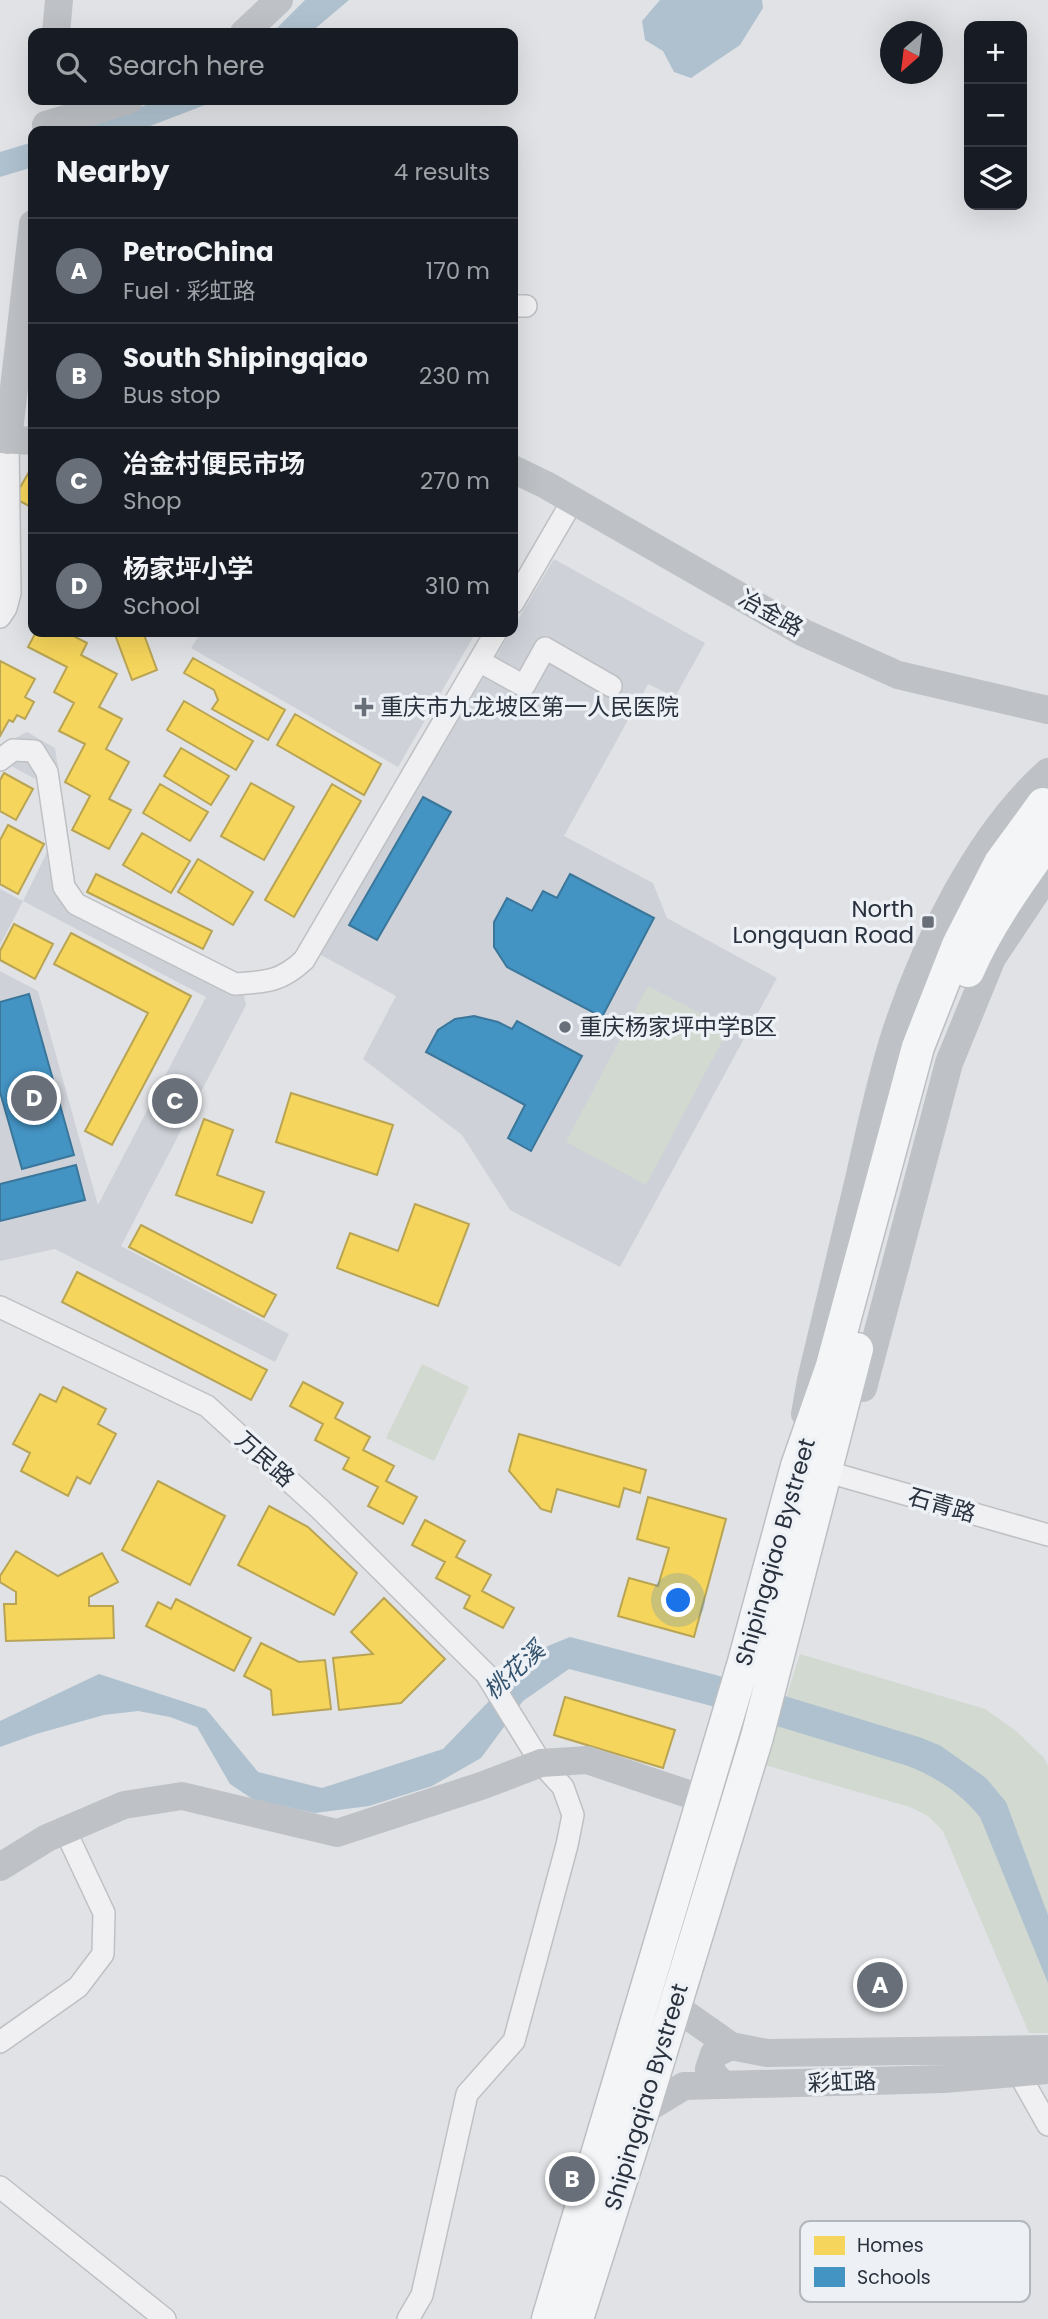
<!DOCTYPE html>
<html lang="en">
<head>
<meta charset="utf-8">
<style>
  :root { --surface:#171b24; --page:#20242c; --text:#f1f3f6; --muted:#9ea1a6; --line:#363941; --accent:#686f78 }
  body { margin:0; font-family:Poppins,"Noto Sans SC",sans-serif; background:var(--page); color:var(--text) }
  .controls { position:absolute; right:21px; top:21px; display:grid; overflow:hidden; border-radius:14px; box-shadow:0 7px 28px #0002 }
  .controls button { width:63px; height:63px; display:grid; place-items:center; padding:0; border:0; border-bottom:2px solid var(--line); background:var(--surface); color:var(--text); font:35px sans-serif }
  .compass { position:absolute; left:880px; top:21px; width:63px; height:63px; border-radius:50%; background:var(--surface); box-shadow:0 7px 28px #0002; rotate:208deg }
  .you { position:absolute; left:679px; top:1601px; width:24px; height:24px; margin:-18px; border:5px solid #fff; border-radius:50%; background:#1a73e8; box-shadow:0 0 0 10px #1a73e833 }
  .badge { display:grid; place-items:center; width:46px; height:46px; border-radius:50%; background:var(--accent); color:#fff; font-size:23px; font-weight:700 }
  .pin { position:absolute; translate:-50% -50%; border:4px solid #fff; box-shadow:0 2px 7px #0006 }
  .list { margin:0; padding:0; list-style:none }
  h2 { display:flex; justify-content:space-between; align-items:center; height:91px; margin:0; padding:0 28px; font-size:30px }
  h2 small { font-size:23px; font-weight:400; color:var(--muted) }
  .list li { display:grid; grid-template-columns:46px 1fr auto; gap:21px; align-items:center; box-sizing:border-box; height:105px; padding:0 28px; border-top:2px solid var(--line) }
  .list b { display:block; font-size:26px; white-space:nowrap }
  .list p { margin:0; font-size:23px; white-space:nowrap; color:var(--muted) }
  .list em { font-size:23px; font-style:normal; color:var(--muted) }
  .icon { flex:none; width:38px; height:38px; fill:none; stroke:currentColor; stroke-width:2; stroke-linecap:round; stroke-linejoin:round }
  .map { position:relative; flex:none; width:1048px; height:2319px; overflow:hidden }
  .search { position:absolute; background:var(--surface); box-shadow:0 7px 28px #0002; left:28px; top:28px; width:490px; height:77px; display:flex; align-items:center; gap:18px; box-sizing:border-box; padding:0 24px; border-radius:14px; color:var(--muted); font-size:26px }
  .panel { position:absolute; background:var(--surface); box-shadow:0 7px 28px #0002; left:28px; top:126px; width:490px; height:511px; border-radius:14px }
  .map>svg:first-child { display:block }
  .built { fill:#ced2d8 }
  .green { fill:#d1d9d1 }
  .water { fill:#afc1cf }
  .homes { fill:#f6d55c; stroke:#b8a453; stroke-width:2 }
  .schools { fill:#4393c3; stroke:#3b769b; stroke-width:2 }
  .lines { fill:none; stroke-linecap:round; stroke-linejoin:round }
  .street-casing { stroke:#bec0c3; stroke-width:24 }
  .primary-casing { stroke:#bcbfc3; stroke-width:35 }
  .street { stroke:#f0f0f2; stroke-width:21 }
  .secondary { stroke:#bec1c5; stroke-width:28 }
  .primary { stroke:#f4f5f6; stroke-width:32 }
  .poi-dot { fill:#686f78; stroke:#edf1f5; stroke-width:2.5 }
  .labels { text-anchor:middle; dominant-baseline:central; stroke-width:7; stroke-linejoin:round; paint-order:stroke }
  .street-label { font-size:23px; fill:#28313d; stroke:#edf1f5 }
  .poi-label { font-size:23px; fill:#28313d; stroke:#edf1f5; text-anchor:start }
  .water-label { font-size:24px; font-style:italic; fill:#34536f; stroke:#edf1f5 }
  .key { fill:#edf1f5; stroke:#b2b7be; stroke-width:2 }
  .key-label { font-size:19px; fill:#28313d }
</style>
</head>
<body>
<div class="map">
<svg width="1048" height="2319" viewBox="0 0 1048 2319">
  <rect width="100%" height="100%" fill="#e0e2e5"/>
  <!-- built -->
  <path class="built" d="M554 559 705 643 675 697 648 684 564 836 653 883 667 918 777 978 620 1267 510 1210 462 1135 363 1059 396 996 319 954Z
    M201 632H476L398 767 191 648Z
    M27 732 55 748 77 893 239 973 246 1005 121 1246 289 1334 275 1362 55 1249 0 1261V971L38 991 98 1205 206 997 23 901 0 945V889L23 901 49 848 41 782 0 760V746Z"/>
  <!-- green -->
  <path class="green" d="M648 986 729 1028 646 1185 566 1142Z
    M422 1364 469 1387 434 1461 386 1438Z
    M800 1654 985 1709 1016 1731 1044 1758 1048 1766V2033H1029L943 1831 928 1816 910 1807 765 1765Z"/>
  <!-- water -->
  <path class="water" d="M305 0H349L310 33H272Z
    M660 0H762L763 8 740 45 691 78 674 72 663 51 645 40 642 21Z
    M161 100H218L137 131H67Z
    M33 142V167L0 177V152Z
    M570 1637 716 1675 922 1738 941 1746 986 1778 1006 1802 1048 1915V1983L980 1817C960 1793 938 1778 908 1766L708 1705 569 1669 523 1701 481 1758 432 1786 369 1806 315 1813 254 1800 230 1784 197 1727 170 1717 138 1711 104 1715 36 1734 0 1747V1721L99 1674 206 1709 258 1772 322 1788 443 1749 538 1650Z"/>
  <!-- homes -->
  <path class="homes" d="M33 465V508L14 498Z
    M36 632H66L87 643 81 655 117 674 99 707 122 719 106 749 129 762 109 799 131 810 109 849 72 830 90 796 65 782 85 744 59 731 74 703 54 692 67 667 28 647Z
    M114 632H143L157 670 132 680Z
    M193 658 285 710 268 740 212 709 218 700 214 690 184 673Z
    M0 661 35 679 25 697 34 702 25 719 17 715 13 722 9 720 0 736Z
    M184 701 253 741 236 770 167 730Z
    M295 714 381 764 364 795 277 745Z
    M181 748 229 776 211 805 164 776Z
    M4 773 33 789 16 820 0 811V780Z
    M251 783 294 807 264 860 221 836Z
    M160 784 208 812 190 841 143 813Z
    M332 784 361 801 294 917 265 900Z
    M8 825 44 844 18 894 0 884V840Z
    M142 833 190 861 171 893 123 865Z
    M198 859 253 892 233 925 178 892Z
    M96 874 212 931 203 949 87 892Z
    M14 924 53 944 35 979 0 960V951Z
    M71 933 191 996 112 1145 85 1131 148 1013 54 964Z
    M291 1093 393 1125 377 1175 276 1142Z
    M204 1119 233 1130 217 1175 264 1192 252 1223 176 1195Z
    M415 1204 469 1224 438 1306 337 1268 350 1233 398 1251Z
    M141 1225 276 1295 264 1317 129 1247Z
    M77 1272 267 1370 251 1400 62 1302Z
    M303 1382 343 1403 335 1418 370 1437 363 1450 394 1466 386 1481 417 1497 403 1524 368 1506 378 1487 343 1469 349 1458 315 1440 323 1424 290 1406Z
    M63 1387 106 1409 98 1424 116 1434 90 1484 77 1477 68 1496 21 1471 30 1453 13 1444 40 1394 56 1402Z
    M519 1434 646 1470 640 1493 624 1488 619 1507 557 1489 551 1512 541 1509 509 1471Z
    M158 1481 225 1516 190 1585 122 1550Z
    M648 1497 726 1519 694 1637 618 1616 629 1578 658 1586 669 1548 637 1539Z
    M269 1506 308 1527 357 1573 334 1615 238 1565Z
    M425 1520 465 1541 456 1557 491 1575 482 1591 514 1608 503 1628 464 1608 470 1596 436 1578 445 1562 412 1545Z
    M16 1551 58 1576 102 1553 118 1582 89 1597V1606H113L114 1638 6 1641 4 1604H16V1592L0 1582V1576Z
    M384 1598 445 1659 401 1703 339 1710 333 1658 373 1654 351 1632Z
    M176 1599 251 1638 234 1671 146 1626 158 1602 171 1609Z
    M261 1643 299 1662 325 1660 331 1709 273 1715 271 1690 244 1676Z
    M565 1697 675 1730 663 1768 554 1735Z"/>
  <!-- schools -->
  <path class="schools" d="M423 797 451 812 377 940 349 925Z
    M570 874 654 918 602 1017 507 967 494 947V922L507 898 532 911 543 891 557 898Z
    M29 994 74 1155 22 1169 0 1092V1002Z
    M474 1016 498 1022 512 1029 517 1021 582 1056 531 1151 508 1138 525 1105 426 1052 438 1030 455 1019Z
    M76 1165 85 1200 0 1221V1184Z"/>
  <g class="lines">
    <defs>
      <path id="street" d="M513 306H526
        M513 603 573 500
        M0 617 6 608 10 593 8 440
        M479 661 524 686 545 648 611 686
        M0 760 13 750 34 751 47 772 64 887 76 904 235 984C265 982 281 982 304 960L496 632
        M0 1307 207 1406 320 1509 486 1674 541 1763 563 1787 573 1815 567 1845 514 2041 467 2094 422 2295 408 2319
        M835 1474 1048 1535
        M0 2042 78 1987 103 1954 104 1913 65 1830
        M1018 2072 1048 2125
        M0 2187 165 2319"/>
      <path id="primary" d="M968 971C988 925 1019 882 1048 841
        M548 2319 744 1662 797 1466 832 1366 918 1047 958 945 1000 863 1043 804
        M577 2319 643 2111 757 1737 857 1349"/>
    </defs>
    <!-- street casing -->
    <use href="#street" class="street-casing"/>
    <!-- primary casing -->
    <use href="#primary" class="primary-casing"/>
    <!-- street -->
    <use href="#street" class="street"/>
    <!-- secondary -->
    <path class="secondary" d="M56 33 59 0
      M244 33 279 0
      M46 125 129 100
      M0 439 33 441
      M8 440 33 224
      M513 469 546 485 804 633 898 675 1048 710
      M863 1388 949 1063 992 958 1048 874
      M805 1414 811 1380C827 1313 843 1246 859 1179 870 1131 880 1082 895 1035 924 946 978 834 1048 772
      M0 1867 47 1838 124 1805 182 1796 337 1833 481 1786 541 1763 587 1760 703 1799
      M674 2006 731 2046 767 2053 1048 2049
      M723 2085 709 2069 714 2054 731 2046
      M643 2111 684 2086 944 2079 1048 2070"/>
    <!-- primary -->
    <use href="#primary" class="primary"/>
  </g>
  <!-- markers -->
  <g class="poi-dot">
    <path d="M360.5 696.5h7v7h7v7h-7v7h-7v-7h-7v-7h7z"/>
    <rect x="921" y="915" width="14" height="14" rx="3.5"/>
    <circle cx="565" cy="1027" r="7"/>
  </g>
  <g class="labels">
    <!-- street labels -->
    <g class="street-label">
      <text transform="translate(771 613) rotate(29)">冶金路</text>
      <text transform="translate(265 1459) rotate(42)">万民路</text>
      <text transform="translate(942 1505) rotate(16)">石青路</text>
      <text transform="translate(775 1552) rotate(-74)">Shipingqiao Bystreet</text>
      <text transform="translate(842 2082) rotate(-2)">彩虹路</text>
      <text transform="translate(646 2097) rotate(-73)">Shipingqiao Bystreet</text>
    </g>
    <!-- poi labels -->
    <g class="poi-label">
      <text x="380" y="707">重庆市九龙坡区第一人民医院</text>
      <text x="914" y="909" text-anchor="end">North<tspan x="914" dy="26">Longquan Road</tspan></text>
      <text x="579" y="1027">重庆杨家坪中学B区</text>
    </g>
    <!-- water labels -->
    <g class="water-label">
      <text transform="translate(514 1670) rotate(-42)">桃花溪</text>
    </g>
  </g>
  <!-- legend -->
  <rect x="800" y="2221" width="230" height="81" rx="10" class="key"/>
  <rect x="814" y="2236" width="31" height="19" fill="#f6d55c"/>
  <rect x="814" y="2267" width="31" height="20" fill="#4393c3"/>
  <g class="key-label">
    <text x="857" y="2252">Homes</text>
    <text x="857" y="2284">Schools</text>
  </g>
</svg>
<div class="controls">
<button>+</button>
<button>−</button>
<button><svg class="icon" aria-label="layers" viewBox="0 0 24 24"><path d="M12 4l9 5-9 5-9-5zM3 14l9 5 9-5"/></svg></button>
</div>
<svg class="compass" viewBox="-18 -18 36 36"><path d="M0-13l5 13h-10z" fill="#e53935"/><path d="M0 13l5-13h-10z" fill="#9ea1a6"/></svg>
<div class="you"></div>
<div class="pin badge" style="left:880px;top:1985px">A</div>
<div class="pin badge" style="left:572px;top:2179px">B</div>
<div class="pin badge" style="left:175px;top:1101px">C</div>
<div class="pin badge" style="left:34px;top:1098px">D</div>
<div class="search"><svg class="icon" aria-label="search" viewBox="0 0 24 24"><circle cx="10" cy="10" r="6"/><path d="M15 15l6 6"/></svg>Search here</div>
<section class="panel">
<h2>Nearby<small>4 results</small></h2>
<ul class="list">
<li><span class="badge">A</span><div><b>PetroChina</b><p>Fuel · 彩虹路</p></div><em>170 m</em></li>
<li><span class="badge">B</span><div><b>South Shipingqiao</b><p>Bus stop</p></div><em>230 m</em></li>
<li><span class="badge">C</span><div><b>冶金村便民市场</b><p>Shop</p></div><em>270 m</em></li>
<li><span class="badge">D</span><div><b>杨家坪小学</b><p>School</p></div><em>310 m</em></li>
</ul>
</section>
</div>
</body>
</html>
